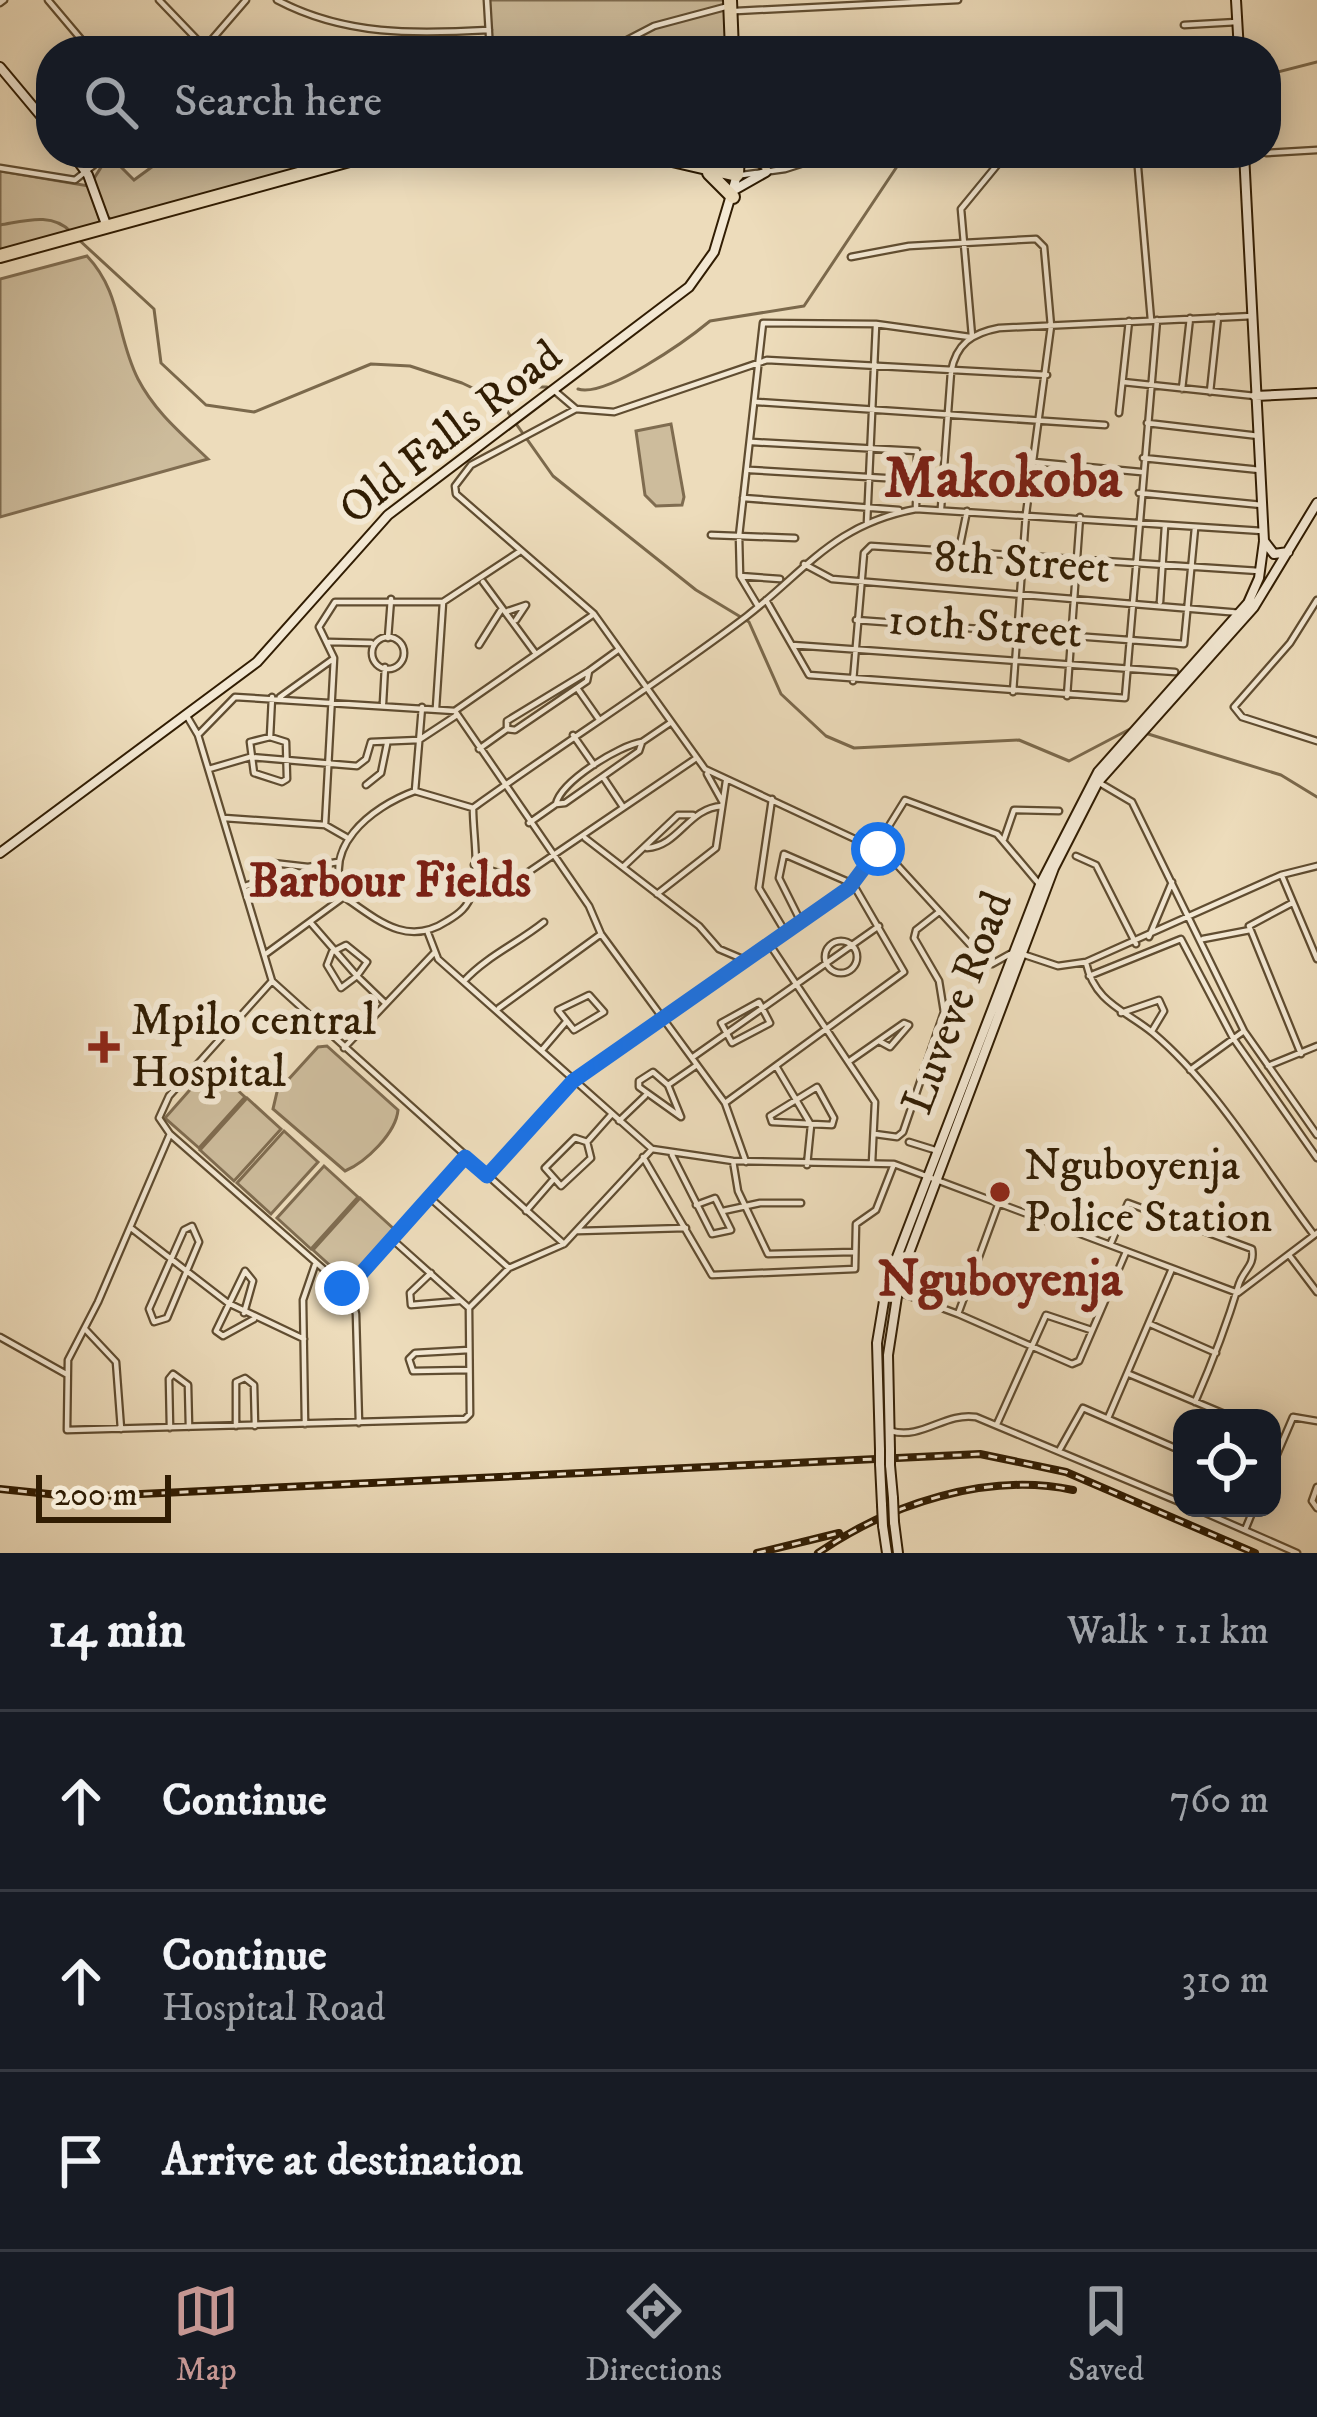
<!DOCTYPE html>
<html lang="en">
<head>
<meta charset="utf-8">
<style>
  :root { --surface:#171b24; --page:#20242c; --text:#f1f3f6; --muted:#9ea1a6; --line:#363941; --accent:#c59692 }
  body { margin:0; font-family:"IM FELL DW Pica",serif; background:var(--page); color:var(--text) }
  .controls { position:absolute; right:36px; bottom:36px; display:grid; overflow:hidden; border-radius:24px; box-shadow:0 6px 30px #0003 }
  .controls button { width:108px; height:108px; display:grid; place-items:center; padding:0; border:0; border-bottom:3px solid var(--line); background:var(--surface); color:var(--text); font:60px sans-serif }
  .scale { position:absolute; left:36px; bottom:30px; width:135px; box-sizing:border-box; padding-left:12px; border:6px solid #311d03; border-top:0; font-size:33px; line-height:42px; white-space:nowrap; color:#311d03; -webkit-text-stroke:9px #f3e8d3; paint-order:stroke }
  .stop { position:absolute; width:36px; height:36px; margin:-27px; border:9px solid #1a73e8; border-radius:50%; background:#fff }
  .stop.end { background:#1a73e8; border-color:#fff; box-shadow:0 3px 12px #0008 }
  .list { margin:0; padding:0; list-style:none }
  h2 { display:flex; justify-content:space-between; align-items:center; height:156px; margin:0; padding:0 48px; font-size:51px }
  h2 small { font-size:39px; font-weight:400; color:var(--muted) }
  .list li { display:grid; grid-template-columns:78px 1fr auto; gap:36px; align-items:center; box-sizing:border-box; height:180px; padding:0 48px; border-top:3px solid var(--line) }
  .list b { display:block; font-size:45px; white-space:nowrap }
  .list p { margin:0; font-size:39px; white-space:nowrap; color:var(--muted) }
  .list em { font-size:39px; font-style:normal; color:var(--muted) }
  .icon { flex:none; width:66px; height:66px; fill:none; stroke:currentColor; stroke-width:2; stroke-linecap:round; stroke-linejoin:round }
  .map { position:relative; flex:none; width:1317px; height:1553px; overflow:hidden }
  .search { position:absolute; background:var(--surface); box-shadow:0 6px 30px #0003; left:36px; right:36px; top:36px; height:132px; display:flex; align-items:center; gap:30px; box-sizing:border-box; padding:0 42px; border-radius:48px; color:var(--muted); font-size:45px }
  .sheet { height:696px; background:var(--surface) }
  nav { display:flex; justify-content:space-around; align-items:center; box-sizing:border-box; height:168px; border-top:3px solid var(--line); background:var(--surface); font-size:33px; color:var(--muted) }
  nav a { display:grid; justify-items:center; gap:6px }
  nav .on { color:var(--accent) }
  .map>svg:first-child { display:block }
  .green { fill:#cdbc9c; stroke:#7f6c50; stroke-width:3 }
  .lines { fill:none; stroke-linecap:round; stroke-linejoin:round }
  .stream { stroke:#7b694c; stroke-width:3 }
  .street-casing { stroke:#604d31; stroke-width:9 }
  .secondary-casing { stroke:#311d03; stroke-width:12 }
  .highway-casing { stroke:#311d03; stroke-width:16 }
  .street { stroke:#f3e8d3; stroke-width:4.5 }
  .secondary { stroke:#f3e8d3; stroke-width:8 }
  .highway { stroke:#eddcbb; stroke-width:12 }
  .rail-casing { stroke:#311d03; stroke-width:8 }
  .rail { stroke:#f3e8d3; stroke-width:3; stroke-dasharray:9; stroke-linecap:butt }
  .secondary-bridge-casing { stroke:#311d03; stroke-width:12; stroke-linecap:butt }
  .secondary-bridge { stroke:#f3e8d3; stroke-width:8 }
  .route { stroke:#1a73e8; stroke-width:15 }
  .poi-dot { fill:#8f2418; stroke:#f3e8d3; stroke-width:4.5 }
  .labels { text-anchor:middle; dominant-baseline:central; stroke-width:12; stroke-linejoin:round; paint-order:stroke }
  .street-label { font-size:45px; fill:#311d03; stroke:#f3e8d3 }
  .poi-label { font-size:45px; fill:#311d03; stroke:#f3e8d3; text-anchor:start }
  .neighbourhood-label { font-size:48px; font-weight:bold; fill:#7a1f14; stroke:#f3e8d3 }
  .quarter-label { font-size:51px; font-weight:bold; fill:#7a1f14; stroke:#f3e8d3 }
  .district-label { font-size:57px; font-weight:bold; fill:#7a1f14; stroke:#f3e8d3 }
</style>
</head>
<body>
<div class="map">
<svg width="1317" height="1553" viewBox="0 0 1317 1553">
  <rect width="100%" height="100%" fill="#eddcbb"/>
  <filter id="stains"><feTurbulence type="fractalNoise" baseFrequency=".00167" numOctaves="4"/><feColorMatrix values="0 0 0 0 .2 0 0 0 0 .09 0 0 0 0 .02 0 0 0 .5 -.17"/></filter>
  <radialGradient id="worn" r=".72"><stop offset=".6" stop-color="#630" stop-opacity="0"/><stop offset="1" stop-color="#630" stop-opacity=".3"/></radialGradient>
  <!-- green -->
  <path class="green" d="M489 0H726L728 51H492Z
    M171 153H362L112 220 106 216 93 180 109 155 134 180Z
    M0 171 89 186 101 224 0 252Z
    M87 256C122 293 116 336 138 379 155 412 182 434 208 459L0 517V279Z
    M671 424 684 497 682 505 656 506 645 495 636 431Z
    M327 1046 398 1110C396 1133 366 1162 345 1171L273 1109 277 1092 318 1047Z
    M211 1066 245 1097 199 1148 165 1118Z
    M247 1098 281 1129 234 1181 200 1150Z
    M284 1131 318 1162 271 1214 237 1183Z
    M324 1166 358 1197 311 1249 277 1218Z
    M360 1198 394 1229 347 1281 313 1250Z"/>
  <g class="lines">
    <!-- stream -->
    <path class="stream" d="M1266 75 1317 62
      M0 225C25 221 52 212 71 232
      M78 239 154 309 161 363 206 405 254 412 371 364 410 366 462 383 500 401 553 476 696 590 749 622 781 694 826 736 854 748 1019 740 1069 761 1130 729
      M578 389C606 398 687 340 710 321L804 306 906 153
      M490 396 511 380 521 387H547
      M1145 733 1281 775 1317 797"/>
    <defs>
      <path id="street" d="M48 0 91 51
        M159 0 208 51
        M277 0C345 36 415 34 489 30
        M487 0 490 51
        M0 3 4 0
        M736 11 958 0
        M1184 25 1237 22
        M202 51 246 0
        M606 51 654 26 725 7
        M1266 153 1317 150
        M768 163 812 153
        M0 168 75 180 109 153
        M742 175 785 169 835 153
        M851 257 909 246 1036 239 1044 247 1051 326 1026 514 1013 692
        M1151 320 1137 156 1262 153
        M972 336 961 209 1007 153
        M1123 382 1255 396
        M1182 389 1190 318
        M556 392 576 409 614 412 767 360 1047 375
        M1210 392 1218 317
        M757 402 1105 425
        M576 409 471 465 455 486 456 494 594 614 705 769 887 854 986 962 992 964 1010 954
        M1119 413 1129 321
        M1147 423 1259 436
        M752 442 917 451 916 507
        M1143 458 1260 470
        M1034 462 1141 472
        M750 470 918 480
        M1139 493 1262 505
        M743 498 899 510
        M941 508 951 372C956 344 972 333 999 328L1253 316
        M867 523 876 325
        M711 535 795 538
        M959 550 967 511
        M804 564 832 579 1241 613
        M740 576 780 579
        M483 582 536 654
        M766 600 809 675 1125 698 1157 320
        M1317 600 1290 643 1234 707 1242 717 1317 741
        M1160 602 1165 526
        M758 606 740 576 739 536 763 323 876 324 970 337
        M508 611 526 605 516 620
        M856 620 1184 644 1195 528
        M372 653a16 16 0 1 1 32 0a16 16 0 1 1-32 0Z
        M388 638 391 599
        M329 642 371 643
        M479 645 501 610
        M792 645 1175 672
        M589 671 618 650
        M853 681 864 553 871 546 1259 571
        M577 688 598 718
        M1067 696 1080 517
        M280 697 333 659
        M383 703 385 667
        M436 708 443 602
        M456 710 594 614
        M188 718 198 735 272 981 564 1244
        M198 735 235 697 455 711 589 906 601 934 725 1103 746 1162
        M573 735 594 765
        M270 737 286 742 287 779 282 782 254 773 250 742Z
        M270 737 272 697
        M642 742 639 751 565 803 556 804C561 781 620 745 642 742Z
        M642 742 670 723
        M479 749 507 729V721L589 671 587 681 515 730 507 729
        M209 769 250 757 357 766 366 759 371 742 419 740 457 715
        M707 774 722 801
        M603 777 623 807
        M1098 782 1132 802 1244 1031 1317 1135
        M366 785 381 773 387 744
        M415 791 473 808C473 835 480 868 472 893 468 907 459 914 447 921 409 946 381 923 347 899 318 849 371 807 415 791Z
        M415 791 422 707
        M772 799 759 888 786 933
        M473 808C563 743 659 683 747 616 807 569 835 524 916 509L1263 531
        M224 818 325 825 346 837
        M529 823 556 804
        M325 825 334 658 319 627 335 602H443L519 552
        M585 838 699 926 719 949 745 960
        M1004 839 1014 810 1059 811
        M647 848C679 846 688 808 722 806
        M1076 856 1096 865 1136 944
        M474 865 508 876 527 873 695 759
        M308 867 273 863 274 885 285 890 306 877 308 867 338 862
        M623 867 678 815H693
        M1282 876 1317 959
        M245 886 272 877
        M657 894 716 848 726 781
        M1292 903 1249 926 1301 1054
        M310 922 357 976 367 962 346 945 332 952 327 965 341 988 357 976 385 1003
        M428 933 438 959 652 1149 733 1161 894 1164 1238 1293 1317 1233
        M1149 937 1172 882
        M1203 939 1250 930
        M825 957a16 16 0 1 1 32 0a16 16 0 1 1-32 0Z
        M770 945 875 1102 872 1163
        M267 953 345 896
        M1022 954 1058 966 1086 962 1281 875 1317 866
        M1086 963C1095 1003 1125 1010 1153 1033 1217 1087 1264 1169 1314 1235
        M1089 976 1181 939 1233 1038 1317 1158
        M272 981 169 1096 159 1118 170 1134 345 1288 465 1157
        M464 981C487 956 518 943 544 922
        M589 995 604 1012 574 1030 558 1010Z
        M759 1002 770 1023 732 1043 721 1023Z
        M499 1008 601 934
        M1121 1013 1159 1000 1164 1011 1152 1031
        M344 1048 434 953
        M542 1050 565 1023
        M693 1057 879 926
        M851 1060 904 1023 909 1025 890 1047 879 1041
        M776 1066 811 1125 807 1165
        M1268 1066 1317 1046
        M1190 1070 1244 1031
        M653 1072 668 1085 681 1117 639 1087V1081Z
        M668 1085 697 1065
        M817 1087 834 1118 832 1125 772 1122 770 1116Z
        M725 1103 904 972 853 884 784 854 779 878 800 920
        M619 1121 645 1096
        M170 1134 98 1302 68 1360 67 1430 465 1419 470 1414 469 1308 509 1268 564 1244 652 1149
        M875 1134 897 1137 903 1132 944 1012 939 981 914 938 916 930 939 912
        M575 1138 587 1142 591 1158 561 1186 545 1168Z
        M587 1142 611 1115
        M909 1142 938 1151
        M672 1155 712 1234 731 1230 715 1198 696 1205
        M643 1157 712 1275 855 1269 856 1224 876 1210 894 1164
        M733 1161 738 1191 768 1254 854 1252
        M487 1176 573 1081 853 884 905 800 997 834 1040 885
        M429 1197 509 1268
        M998 1205 958 1314 1072 1364 1079 1361 1126 1252
        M526 1211 552 1181
        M723 1211 760 1203H801
        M192 1226 199 1242 167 1318 154 1322 149 1309 184 1230Z
        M131 1228 228 1303 304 1339
        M578 1231 686 1228
        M393 1240 469 1308
        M1111 1243 1128 1203 1252 1249C1255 1266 1244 1269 1239 1284 1227 1324 1212 1363 1195 1402
        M1289 1255 1317 1292
        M431 1273 410 1293 411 1305 459 1301
        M349 1287 356 1314 359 1423
        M896 1291 958 1314
        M244 1313 253 1281 245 1271 216 1331 223 1336 254 1319
        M1150 1324 1216 1353
        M85 1329 116 1362 121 1429
        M0 1337 66 1374
        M469 1350 415 1353 409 1359 413 1371 469 1370
        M1129 1374 1234 1418
        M1108 1418 1171 1271
        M305 1424 303 1300 315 1265
        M997 1424 1046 1315 1091 1330
        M236 1426V1382L245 1378 254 1385 255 1426
        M170 1428 169 1379 173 1374 188 1385 189 1427
        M891 1431C922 1440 945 1412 976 1417L1182 1503
        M1060 1449 1083 1408 1182 1451
        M1272 1466 1293 1417 1317 1421
        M1317 1487 1312 1501 1317 1508
        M1194 1508 1297 1553
        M1245 1530 1254 1508"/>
      <path id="secondary" d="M1236 0 1239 51
        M0 67 51 128
        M72 153 88 175 107 227
        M736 189 766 172
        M1255 396 1317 393
        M1264 541 1274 554 1288 552
        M0 853 257 662 388 515 689 287 714 252 737 175
        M880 1450 877 1343 887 1283 1040 885 1098 772 1248 603 1259 578 1264 541 1244 153
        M890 1450 888 1355 900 1277 1054 868 1098 782 1254 607 1317 503
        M880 1464 882 1505
        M890 1465 893 1498
        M894 1522 898 1553
        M883 1526 887 1553"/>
      <path id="highway" d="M730 0 732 51
        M642 153 737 175 738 153
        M748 153 766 164
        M704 162 725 153
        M709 173 733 197
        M0 256 375 153"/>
    </defs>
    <!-- street casing -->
    <use href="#street" class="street-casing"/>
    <!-- secondary casing -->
    <use href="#secondary" class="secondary-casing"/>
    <!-- highway casing -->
    <use href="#highway" class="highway-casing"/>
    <!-- street -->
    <use href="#street" class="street"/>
    <!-- secondary -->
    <use href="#secondary" class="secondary"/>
    <!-- highway -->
    <use href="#highway" class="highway"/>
    <defs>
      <path id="rail" d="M0 1489 78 1497 980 1454 1066 1472 1255 1553
        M757 1553 839 1533
        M818 1553C889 1504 987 1472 1073 1490"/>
    </defs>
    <!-- rail casing -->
    <use href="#rail" class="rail-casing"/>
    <!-- rail -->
    <use href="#rail" class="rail"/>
    <defs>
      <path id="secondary-bridge" d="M880 1450V1464
        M890 1450V1465
        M893 1498 894 1522
        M882 1505 883 1526"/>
    </defs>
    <!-- secondary-bridge casing -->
    <use href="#secondary-bridge" class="secondary-bridge-casing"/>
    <!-- secondary-bridge -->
    <use href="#secondary-bridge" class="secondary-bridge"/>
  </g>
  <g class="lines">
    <!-- route -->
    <path class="route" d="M342 1288 349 1287 465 1157 487 1176 573 1081 849 888 878 849"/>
  </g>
  <!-- markers -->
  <g class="poi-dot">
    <path d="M98 1029h12v12h12v12h-12v12h-12v-12h-12v-12h12z"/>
    <circle cx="1000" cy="1192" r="12"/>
  </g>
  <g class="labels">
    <!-- street labels -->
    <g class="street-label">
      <text transform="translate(451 433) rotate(-38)">Old Falls Road</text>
      <text transform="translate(1022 563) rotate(4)">8th Street</text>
      <text transform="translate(985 627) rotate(4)">10th Street</text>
      <text transform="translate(958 1003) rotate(-69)">Luveve Road</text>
    </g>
    <!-- poi labels -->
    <g class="poi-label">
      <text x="131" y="1021">Mpilo central<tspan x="131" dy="52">Hospital</tspan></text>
      <text x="1024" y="1166">Nguboyenja<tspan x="1024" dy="52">Police Station</tspan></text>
    </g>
    <!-- neighbourhood labels -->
    <g class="neighbourhood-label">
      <text x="390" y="882">Barbour Fields</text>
    </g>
    <!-- quarter labels -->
    <g class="quarter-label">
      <text x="1000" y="1280">Nguboyenja</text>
    </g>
    <!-- district labels -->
    <g class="district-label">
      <text x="1003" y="479">Makokoba</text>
    </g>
  </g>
  <rect width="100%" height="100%" filter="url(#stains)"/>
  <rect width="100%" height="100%" fill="url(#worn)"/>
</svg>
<div class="controls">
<button><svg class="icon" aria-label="locate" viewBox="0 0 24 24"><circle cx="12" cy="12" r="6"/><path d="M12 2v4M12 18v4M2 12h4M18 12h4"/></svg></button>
</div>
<div class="scale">200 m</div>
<div class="stop" style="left:878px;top:849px"></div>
<div class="stop end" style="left:342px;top:1288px"></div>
<div class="search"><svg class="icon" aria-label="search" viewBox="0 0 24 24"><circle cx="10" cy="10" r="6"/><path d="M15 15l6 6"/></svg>Search here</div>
</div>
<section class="sheet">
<h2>14 min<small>Walk · 1.1 km</small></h2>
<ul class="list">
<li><svg class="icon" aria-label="ahead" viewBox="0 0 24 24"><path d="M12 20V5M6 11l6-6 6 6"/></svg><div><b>Continue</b></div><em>760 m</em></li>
<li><svg class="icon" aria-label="ahead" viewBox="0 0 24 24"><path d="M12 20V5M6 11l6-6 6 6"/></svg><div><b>Continue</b><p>Hospital Road</p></div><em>310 m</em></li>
<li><svg class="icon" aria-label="arrive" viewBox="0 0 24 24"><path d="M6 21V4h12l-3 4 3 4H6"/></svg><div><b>Arrive at destination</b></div></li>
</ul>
</section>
<nav>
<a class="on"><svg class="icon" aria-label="map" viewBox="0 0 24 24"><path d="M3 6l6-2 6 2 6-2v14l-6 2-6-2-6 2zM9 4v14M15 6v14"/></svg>Map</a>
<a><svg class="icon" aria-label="directions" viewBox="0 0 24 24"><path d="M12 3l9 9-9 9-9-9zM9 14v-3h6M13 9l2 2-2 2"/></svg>Directions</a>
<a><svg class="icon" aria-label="saved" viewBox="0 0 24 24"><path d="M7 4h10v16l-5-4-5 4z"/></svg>Saved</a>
</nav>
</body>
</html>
